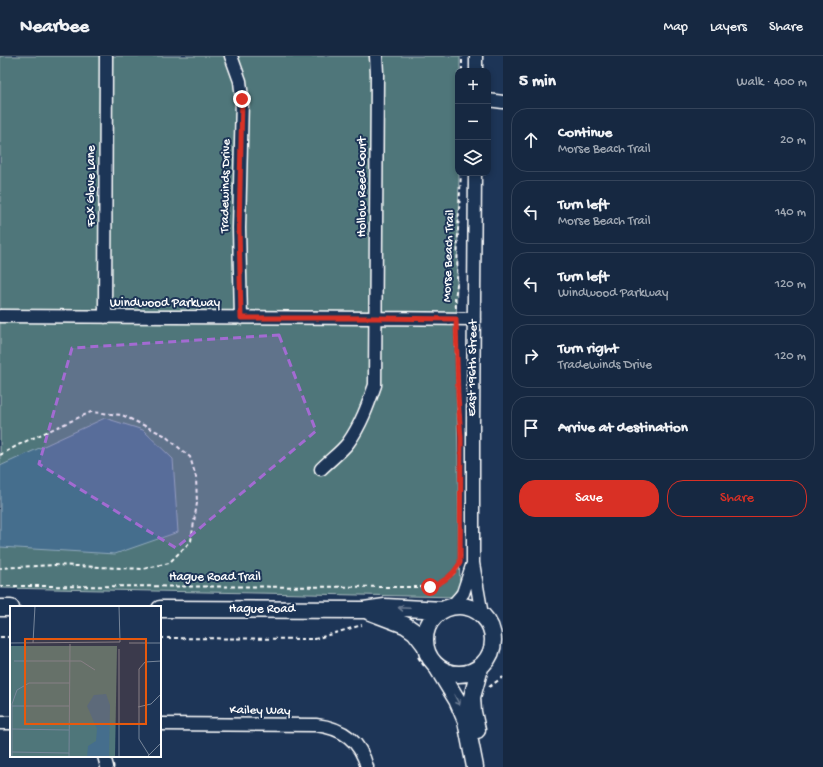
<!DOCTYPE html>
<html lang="en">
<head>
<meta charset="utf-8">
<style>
  :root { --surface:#162841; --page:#23344c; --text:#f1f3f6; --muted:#9ea6b1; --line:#35445a; --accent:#d93025 }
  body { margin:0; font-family:"Gochi Hand",sans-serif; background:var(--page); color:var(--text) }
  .controls { position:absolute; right:12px; top:12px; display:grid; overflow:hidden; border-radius:8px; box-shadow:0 2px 6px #0003 }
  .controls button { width:36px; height:36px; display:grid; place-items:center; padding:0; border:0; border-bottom:1px solid var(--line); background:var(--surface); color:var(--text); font:20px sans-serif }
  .stop { position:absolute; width:12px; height:12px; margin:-9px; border:3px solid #d93025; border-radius:50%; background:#fff }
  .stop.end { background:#d93025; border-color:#fff; box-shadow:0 1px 4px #0008 }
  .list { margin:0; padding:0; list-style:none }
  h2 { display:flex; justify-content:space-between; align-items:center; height:52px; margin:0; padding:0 16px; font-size:17px }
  h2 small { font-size:13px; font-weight:400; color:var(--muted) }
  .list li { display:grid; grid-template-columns:26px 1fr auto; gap:12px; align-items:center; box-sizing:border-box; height:64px; margin:0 8px 8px; padding:0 8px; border:1px solid var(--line); border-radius:16px }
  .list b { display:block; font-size:15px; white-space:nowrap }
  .list p { margin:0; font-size:13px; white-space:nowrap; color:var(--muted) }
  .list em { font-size:13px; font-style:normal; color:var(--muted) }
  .actions { display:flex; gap:8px; padding:12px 16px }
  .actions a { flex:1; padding:9px 0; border:1px solid var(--accent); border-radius:16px; text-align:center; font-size:14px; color:var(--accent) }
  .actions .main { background:var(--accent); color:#fff }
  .icon { flex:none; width:22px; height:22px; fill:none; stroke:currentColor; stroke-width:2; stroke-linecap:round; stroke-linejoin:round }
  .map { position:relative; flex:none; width:503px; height:711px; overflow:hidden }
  header { display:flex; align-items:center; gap:24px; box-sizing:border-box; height:56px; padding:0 20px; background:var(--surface); border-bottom:1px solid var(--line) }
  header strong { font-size:19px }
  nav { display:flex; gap:22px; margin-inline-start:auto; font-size:14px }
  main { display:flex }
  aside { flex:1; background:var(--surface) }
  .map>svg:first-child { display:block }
  .green { fill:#4f767a; stroke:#a7babc }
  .water { fill:#456e8d; stroke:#8fa8bb }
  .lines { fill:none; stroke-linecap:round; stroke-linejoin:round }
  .street-casing { stroke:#fff; stroke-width:15 }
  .secondary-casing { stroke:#fff; stroke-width:19 }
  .path { stroke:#fff; stroke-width:2; stroke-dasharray:4 3; stroke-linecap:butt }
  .street { stroke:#1d3557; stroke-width:12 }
  .secondary { stroke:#1d3557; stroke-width:16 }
  .oneway { stroke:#6c7c92 }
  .route { stroke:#d93025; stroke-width:5 }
  .marked { fill:#a36bd2; fill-opacity:0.2; stroke:#a36bd2; stroke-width:3; stroke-dasharray:8 5; stroke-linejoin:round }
  .labels { text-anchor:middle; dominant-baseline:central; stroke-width:4; stroke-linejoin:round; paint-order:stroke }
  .street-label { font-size:13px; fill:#fff; stroke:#1d3557 }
  .inset-road { fill:none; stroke:#77869a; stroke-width:1 }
  .view { fill:#e8590c; fill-opacity:0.15; stroke:#e8590c; stroke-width:2 }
  .inset-edge { fill:none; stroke:#fff; stroke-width:2 }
</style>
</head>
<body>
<header>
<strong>Nearbee</strong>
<nav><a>Map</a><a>Layers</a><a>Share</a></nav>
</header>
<main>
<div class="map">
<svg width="503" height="711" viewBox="0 0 503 711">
  <rect width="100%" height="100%" fill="#1d3557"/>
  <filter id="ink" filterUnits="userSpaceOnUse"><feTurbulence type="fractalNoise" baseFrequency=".025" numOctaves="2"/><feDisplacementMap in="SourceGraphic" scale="8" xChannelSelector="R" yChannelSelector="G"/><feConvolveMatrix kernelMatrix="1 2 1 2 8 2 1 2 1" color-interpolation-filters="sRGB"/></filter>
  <g filter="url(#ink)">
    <!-- green -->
    <path class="green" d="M0 0H460V15H458L459 117 456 277 460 541 0 532Z"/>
    <!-- water -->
    <path class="water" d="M105 362 143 374 173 403 178 476 115 498 0 491V410Z"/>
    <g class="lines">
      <defs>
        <path id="street" d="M231 0 240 25 242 43 239 172 241 262
          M476 15V0
          M488 44 503 46
          M475 117 473 367V507L482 559
          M0 260 375 262 474 263
          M105 261 106 0
          M321 413C329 405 342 395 348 387 361 369 368 349 375 329L377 17 376 0
          M451 551 460 541 463 537 472 510
          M0 667H11
          M160 668 316 669C342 672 360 684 367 711
          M104 700 107 711"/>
        <path id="secondary" d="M425 584a34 34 0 1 1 68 0a34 34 0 1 1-68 0Z
          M0 552H11
          M160 553 364 554 385 551 443 554
          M368 555 405 569 415 576 425 589
          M437 611 457 644 466 665 475 711
          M477 674 473 656 472 641 480 612"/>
      </defs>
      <!-- street casing -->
      <use href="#street" class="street-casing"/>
      <!-- secondary casing -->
      <use href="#secondary" class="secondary-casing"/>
      <!-- path -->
      <path class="path" d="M462 15V0
        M456 252 455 242 457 229 458 174 461 117
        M456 274 458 340 460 368
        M0 399 22 387 91 356 122 359 164 379 190 401 196 421 197 447 191 485 169 507 143 513 54 509 0 512
        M0 530 430 531C440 528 457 518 460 507 461 503 460 498 460 494
        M0 581H11
        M160 582 315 583 362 569
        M418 601 424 610
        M489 631 503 621"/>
      <!-- street -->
      <use href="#street" class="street"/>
      <!-- secondary -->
      <use href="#secondary" class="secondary"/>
    </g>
    <!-- one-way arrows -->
    <defs><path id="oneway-shaft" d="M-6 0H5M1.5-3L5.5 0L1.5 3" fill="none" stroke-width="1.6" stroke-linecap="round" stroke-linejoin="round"/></defs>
    <g class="oneway">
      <use href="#oneway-shaft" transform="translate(404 552) rotate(-177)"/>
      <use href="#oneway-shaft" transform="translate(457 644) rotate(63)"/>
    </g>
  </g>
  <g class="lines" filter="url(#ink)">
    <!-- route -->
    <path class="route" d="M242 43 239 172 241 262H375L456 263 458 340 461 382 460 507C453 519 443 527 430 531"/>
  </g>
  <!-- marked area -->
  <path class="marked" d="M279 279 316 375 176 492 39 408 72 292Z"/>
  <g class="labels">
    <!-- street labels -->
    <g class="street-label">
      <text transform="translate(91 130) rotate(-90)">Fox Glove Lane</text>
      <text transform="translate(226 130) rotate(-89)">Tradewinds Drive</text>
      <text transform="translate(362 131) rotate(-90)">Hollow Reed Court</text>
      <text transform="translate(449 200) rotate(-88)">Morse Beach Trail</text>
      <text x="165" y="247">Windwood Parkway</text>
      <text transform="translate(473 312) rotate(-89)">East 196th Street</text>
      <text x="215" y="521">Hague Road Trail</text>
      <text x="262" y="553">Hague Road</text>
      <text transform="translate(260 655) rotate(1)">Kailey Way</text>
    </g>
  </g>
  <!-- overview -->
  <g transform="translate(10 550)">
    <rect width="151" height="151" fill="#1d3557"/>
    <path d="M0 40H107L105 151H1Z" fill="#4f767a"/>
    <path d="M96 88 100 99 99 151H77L78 140 86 135 87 123 77 100 84 89Z" fill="#456e8d"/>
    <path class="inset-road" d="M109 0 110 36M0 37 110 36M23 37 25 0M119 37H151M4 55H71L85 64M2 100H59M128 101 141 98 151 88M2 123 59 124M2 146 59 147M139 149 129 133V63L135 56 151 55M2 151V98L7 84 19 77H60M59 151 60 38M109 151V43M137 151 151 137"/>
    <path class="view" d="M15 33H136V118H15Z"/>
    <rect width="151" height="151" class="inset-edge"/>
  </g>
</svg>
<div class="controls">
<button>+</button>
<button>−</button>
<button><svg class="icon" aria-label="layers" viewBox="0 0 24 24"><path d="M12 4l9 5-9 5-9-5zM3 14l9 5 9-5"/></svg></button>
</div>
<div class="stop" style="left:430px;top:531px"></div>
<div class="stop end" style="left:242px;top:43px"></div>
</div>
<aside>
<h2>5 min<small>Walk · 400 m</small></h2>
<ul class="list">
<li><svg class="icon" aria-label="ahead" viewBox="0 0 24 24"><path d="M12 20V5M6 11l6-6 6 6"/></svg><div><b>Continue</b><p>Morse Beach Trail</p></div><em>20 m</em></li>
<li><svg class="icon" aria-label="left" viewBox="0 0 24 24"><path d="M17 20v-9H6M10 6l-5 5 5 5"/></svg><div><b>Turn left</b><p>Morse Beach Trail</p></div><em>140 m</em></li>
<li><svg class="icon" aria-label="left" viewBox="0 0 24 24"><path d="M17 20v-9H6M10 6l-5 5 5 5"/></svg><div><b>Turn left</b><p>Windwood Parkway</p></div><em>120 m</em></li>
<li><svg class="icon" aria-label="right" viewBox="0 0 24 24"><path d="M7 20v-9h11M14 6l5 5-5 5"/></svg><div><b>Turn right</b><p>Tradewinds Drive</p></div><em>120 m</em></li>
<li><svg class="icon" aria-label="arrive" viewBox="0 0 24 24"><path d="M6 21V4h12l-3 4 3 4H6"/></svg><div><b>Arrive at destination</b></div></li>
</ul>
<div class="actions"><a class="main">Save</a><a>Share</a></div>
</aside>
</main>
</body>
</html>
